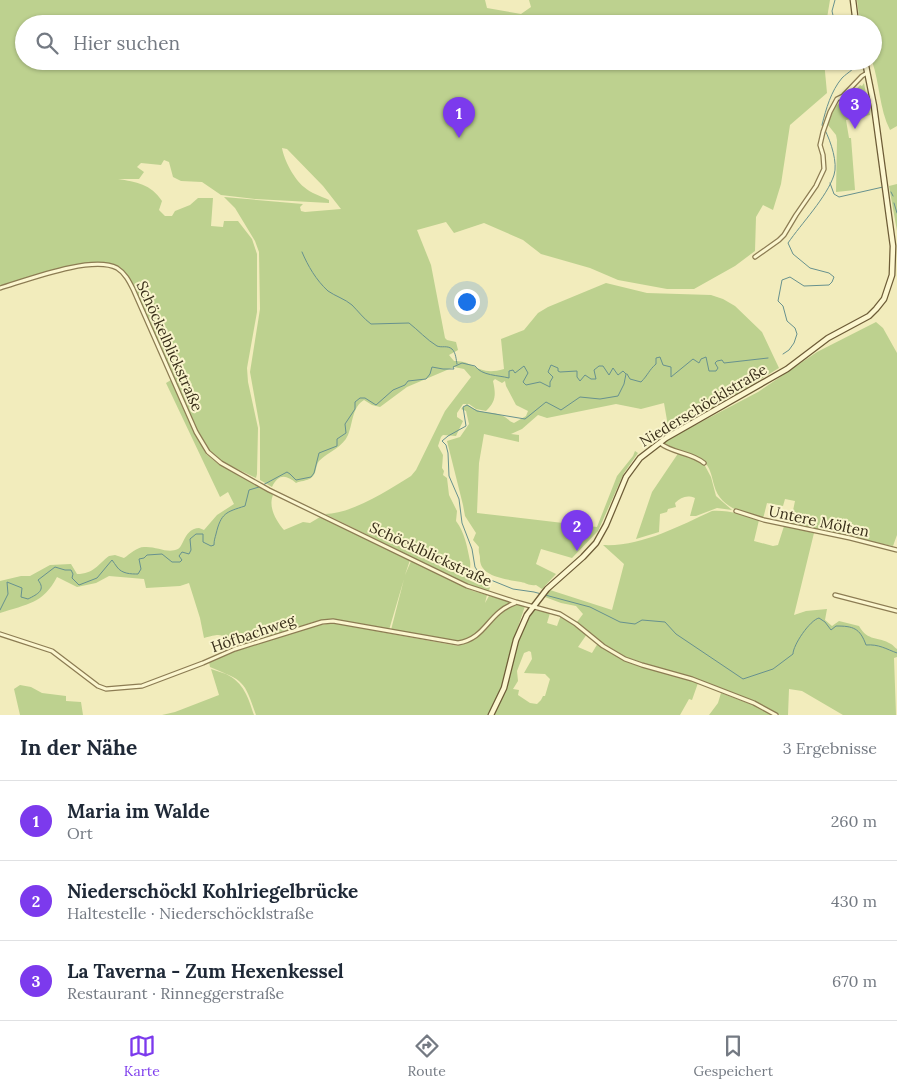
<!DOCTYPE html>
<html lang="de">
<head>
<meta charset="utf-8">
<style>
  :root { --surface:#fff; --page:#f2f2f3; --text:#1f2937; --muted:#747a83; --line:#e0e1e3; --accent:#7c3aed }
  body { margin:0; font-family:Lora,serif; background:var(--page); color:var(--text) }
  .you { position:absolute; left:466px; top:301px; width:18px; height:18px; margin:-12px; border:4px solid #fff; border-radius:50%; background:#1a73e8; box-shadow:0 0 0 8px #1a73e833 }
  .badge { display:grid; place-items:center; width:32px; height:32px; border-radius:50%; background:var(--accent); color:#fff; font-size:16px; font-weight:700 }
  .pin { position:absolute; translate:-50% -41px; filter:drop-shadow(0 1px 2px #0008) }
  .pin::after { content:''; position:absolute; top:26px; width:18px; height:15px; background:inherit; clip-path:polygon(0 0,100% 0,50% 100%) }
  .list { margin:0; padding:0; list-style:none }
  h2 { display:flex; justify-content:space-between; align-items:center; height:65px; margin:0; padding:0 20px; font-size:21px }
  h2 small { font-size:16px; font-weight:400; color:var(--muted) }
  .list li { display:grid; grid-template-columns:32px 1fr auto; gap:15px; align-items:center; box-sizing:border-box; height:80px; padding:0 20px; border-top:1px solid var(--line) }
  .list b { display:block; font-size:19px; white-space:nowrap }
  .list p { margin:0; font-size:16px; white-space:nowrap; color:var(--muted) }
  .list em { font-size:16px; font-style:normal; color:var(--muted) }
  .icon { flex:none; width:28px; height:28px; fill:none; stroke:currentColor; stroke-width:2; stroke-linecap:round; stroke-linejoin:round }
  .map { position:relative; flex:none; width:897px; height:715px; overflow:hidden }
  .search { position:absolute; background:var(--surface); box-shadow:0 1px 4px #0004; left:15px; right:15px; top:15px; height:55px; display:flex; align-items:center; gap:12px; box-sizing:border-box; padding:0 18px; border-radius:28px; color:var(--muted); font-size:19px }
  .sheet { height:305px; background:var(--surface) }
  nav { display:flex; justify-content:space-around; align-items:center; box-sizing:border-box; height:70px; border-top:1px solid var(--line); background:var(--surface); font-size:14px; color:var(--muted) }
  nav a { display:grid; justify-items:center; gap:2px }
  nav .on { color:var(--accent) }
  .map>svg:first-child { display:block }
  .green { fill:#bdd18f; fill-rule:evenodd }
  .lines { fill:none; stroke-linecap:round; stroke-linejoin:round }
  .stream { stroke:#67918e; stroke-width:1 }
  .minor-casing { stroke:#8c7c53; stroke-width:5.5 }
  .secondary-casing { stroke:#6d5c37; stroke-width:7 }
  .minor { stroke:#fcf7d0; stroke-width:3 }
  .secondary { stroke:#fcf7d0; stroke-width:4.5 }
  .labels { text-anchor:middle; dominant-baseline:central; stroke-width:4; stroke-linejoin:round; paint-order:stroke }
  .street-label { font-size:15px; fill:#392f1a; stroke:#f9f4cc }
</style>
</head>
<body>
<div class="map">
<svg width="897" height="715" viewBox="0 0 897 715">
  <rect width="100%" height="100%" fill="#f2ecbc"/>
  <!-- green -->
  <path class="green" d="M0 0H485L487 8 521 14 531 7 529 0H830L826 24H24V61H824L827 93 790 125 781 184 773 210 763 205 756 217 755 251 735 266 694 289H667L618 280 590 268 541 254 523 240 484 223 454 233 446 222 417 230 431 265 445 338 447 340 456 342 458 350 449 355 454 361C474 360 477 377 504 369L501 339 524 330 538 313 548 307 606 283 647 293 711 295 723 299 735 306 762 332 779 368 733 396 669 432 664 403 641 409 616 404 547 418 538 415 522 429 511 434 519 435V442L484 434 479 463 477 513 597 527 617 476 633 456 635 451 638 453 624 473 598 531 572 558 541 549 536 564 556 574 542 589 536 585C529 586 527 583 521 582 506 579 479 577 480 558 480 554 478 552 479 547L473 540 476 533 465 516 463 505 447 441 460 437 469 424 466 411 461 409 467 404H463L457 413V417L463 421 456 436 443 435 441 437 438 446 443 455 442 468 444 471 443 475 447 478 449 495 457 511 456 521C465 533 467 547 470 561 471 566 469 569 471 573 475 580 484 584 490 587L489 591 479 589 461 581 325 514C352 514 388 490 411 476L416 470 445 411 471 377 464 369 454 367 407 387 380 407 372 405 364 400C352 407 353 423 348 435 343 447 328 452 319 461 315 466 317 474 311 478 307 481 300 481 296 483 286 474 278 474 272 487L260 480V428L250 372 260 309 259 252 255 241 235 208 224 197 303 204 300 207 301 211 305 212 341 209 323 186 287 149 282 148C284 160 294 179 304 187 310 193 321 196 329 200V203L255 199 221 195 202 182 181 181 173 177 169 162 164 160 161 165 141 163 137 167 144 172 139 179H118C136 182 151 184 162 201L159 210 165 216H172L175 211 190 205 198 198H213L211 226 223 227 224 221H238L252 239 257 254V312L247 368 248 382 258 428 257 474 256 478 218 460 206 447 186 408 135 288C126 269 113 261 91 262L0 286ZM495 379 502 383 505 381 506 386 516 405 528 411 526 416 514 423C509 421 507 418 503 416 491 410 482 416 467 404H469L476 409 486 411C496 401 496 395 493 381Z
    M857 0H897V126L890 130C879 108 880 84 872 61H873V24H860Z
    M864 83 870 115 846 120 849 138H851L855 190 836 192 837 140 836 135 828 125C832 100 847 102 860 85L862 86Z
    M897 184V231L889 186Z
    M876 322 883 328 897 353V535L893 546 856 539 849 533 844 536 790 525 795 501 785 499 783 506 767 503 763 519C743 513 720 508 714 485 712 478 711 470 706 464 694 452 676 453 663 444L665 441 758 392 817 352Z
    M171 380 188 420 206 454 217 463 254 482 273 495C268 507 276 521 284 530L303 522 310 523 320 517 410 560 405 575 411 561 473 591 487 595 485 603 489 596 525 606 516 633 521 635 525 625 534 610 550 613 547 623 557 626 561 615 587 634 578 647 592 653 598 643 614 654 698 683 692 700 689 699 680 715H256C244 680 244 681 210 667L209 662 241 649 308 627 333 623 458 646 463 642 391 630 404 579 389 630 332 619 314 622 237 646C221 635 224 632 204 638L200 618 189 583 180 586 146 588 144 579 109 576 96 583 77 587 57 577C43 604 27 604 0 613V581L21 576H30L50 565 71 564 77 574C94 574 98 564 109 556L115 555 124 558C130 554 137 547 144 547 157 546 167 554 178 549 184 546 184 529 199 528L204 530 217 515 234 504 228 492 220 497 166 383ZM529 651 531 652 532 659 524 673 545 674 550 679 545 696H543L541 700 537 704 530 703 518 695 519 690 513 689 518 681 517 671 524 653Z
    M679 452 694 457 704 464 711 477 716 496 732 510 717 508 696 516H690L695 498C687 495 681 497 675 503L676 507 668 509 667 512 660 514 659 532 636 539 652 492Z
    M712 511C729 510 744 515 759 520L754 541 773 546 778 545 784 526 814 533 794 615 806 611 827 609 825 620 832 626 839 621 859 626C868 642 878 636 891 644 893 645 895 648 897 649V657L894 658 896 715H843L802 691 789 689 788 715H780L754 702 693 678 643 663 626 657 604 644 577 622 583 614 576 606 561 603 545 597 550 590 612 610 624 564 603 545C641 547 679 526 712 511Z
    M211 669C216 671 221 672 226 674 244 683 248 697 254 715H162L175 712 219 695Z
    M20 685 31 687 42 693 66 696V701L81 702 83 715H20L14 689Z
    M721 693 753 705 773 715H709L718 703Z"/>
  <g class="lines">
    <!-- stream -->
    <path class="stream" d="M835 24 832 11 835 0
      M823 127 822 125C826 109 831 91 842 78 848 72 856 69 858 61
      M830 183 834 194 839 197 883 187
      M891 192 893 196
      M894 203 897 213
      M302 252C308 266 316 280 328 291 335 296 345 299 352 305 358 311 364 319 371 324L409 323C418 330 427 340 437 346 442 348 447 345 452 349 456 353 456 359 457 364
      M783 354 789 350 794 343 797 334 795 328 787 321 783 306 778 301 782 280 790 277 804 286 829 285 832 282 834 277 829 273 810 268 793 254 788 243C801 224 827 197 834 175 838 163 831 142 825 130
      M626 374 624 384 618 396 600 399 580 397 561 410 546 402 525 419 477 411 467 405 463 407 466 426 448 436 442 441 446 445 448 453 449 476 459 499 462 523 472 549 475 567 481 576 513 589 534 592 590 607 620 622 635 624 642 620 665 622 676 634 743 679 773 669 793 654C793 645 810 620 819 618L825 622 831 630 836 626C853 626 860 628 866 645 879 644 886 649 897 653
      M627 374 630 379 641 382C648 375 649 370 656 364V358L660 357 663 365 671 367V377L693 359 699 363 701 359 706 357 709 371H716L718 368 715 363 717 361 722 360 724 363 768 358
      M263 485 287 472 290 474 296 480 311 477 314 473 319 453 337 446V439L346 433 345 424 355 409V402L360 398H365L376 405 393 390 405 385 408 381 426 379 430 374 432 367 443 369H454L453 367 462 363 475 366C482 376 498 375 509 378V371L513 370 515 373 524 366 528 373 523 382 526 385 540 382 550 387V382L553 377 548 372 551 365 558 368V371L560 372 577 371V377L580 381 585 375 591 379H596L594 370 599 366H603L609 375 613 368 618 375 623 371 626 374
      M0 610 8 594 7 582 22 588 21 597 28 599C38 594 46 590 38 580L55 567 65 570H71L73 574 72 578 79 585 97 578 112 560C114 562 115 565 117 567 122 574 131 574 138 574L141 569 139 559 144 558 147 555 162 554 172 562H180L182 560 179 556 182 552 189 554 191 550 190 539 196 534H203V542L211 546 214 545C214 540 215 538 216 534 221 513 226 512 245 506L249 490 259 487"/>
    <defs>
      <path id="minor" d="M755 257 779 240 784 235 796 215 816 186 824 169 823 155 820 145 823 132 830 112 837 99 843 96 862 76 867 73
        M0 288C27 280 92 255 117 268 125 273 129 281 133 289L196 432 208 452 221 463 269 490 467 586 516 602 560 614 576 624 603 646 625 659 642 665 692 679 754 703 776 715
        M660 443C671 453 691 452 704 463
        M736 511 764 520 850 538 897 550
        M835 595 897 611
        M0 634 52 651 98 686 106 689 142 686 203 663 235 649 322 622 333 621 458 643C487 638 487 613 515 603"/>
      <path id="secondary" d="M853 0 856 24
        M491 715 504 688 516 640 527 615 547 589 583 557 596 543 606 525 626 477 640 458 666 438 787 369 828 338 869 316 876 309 884 299 892 275 893 246 874 106 865 61"/>
    </defs>
    <!-- minor casing -->
    <use href="#minor" class="minor-casing"/>
    <!-- secondary casing -->
    <use href="#secondary" class="secondary-casing"/>
    <!-- minor -->
    <use href="#minor" class="minor"/>
    <!-- secondary -->
    <use href="#secondary" class="secondary"/>
  </g>
  <g class="labels">
    <!-- street labels -->
    <g class="street-label">
      <text transform="translate(170 346) rotate(66)">Schöckelblickstraße</text>
      <text transform="translate(703 405) rotate(-31)">Niederschöcklstraße</text>
      <text transform="translate(819 521) rotate(12)">Untere Mölten</text>
      <text transform="translate(431 554) rotate(25)">Schöcklblickstraße</text>
      <text transform="translate(253 633) rotate(-19)">Höfbachweg</text>
    </g>
  </g>
</svg>
<div class="you"></div>
<div class="pin badge" style="left:459px;top:138px">1</div>
<div class="pin badge" style="left:577px;top:551px">2</div>
<div class="pin badge" style="left:855px;top:129px">3</div>
<div class="search"><svg class="icon" aria-label="search" viewBox="0 0 24 24"><circle cx="10" cy="10" r="6"/><path d="M15 15l6 6"/></svg>Hier suchen</div>
</div>
<section class="sheet">
<h2>In der Nähe<small>3 Ergebnisse</small></h2>
<ul class="list">
<li><span class="badge">1</span><div><b>Maria im Walde</b><p>Ort</p></div><em>260 m</em></li>
<li><span class="badge">2</span><div><b>Niederschöckl Kohlriegelbrücke</b><p>Haltestelle · Niederschöcklstraße</p></div><em>430 m</em></li>
<li><span class="badge">3</span><div><b>La Taverna - Zum Hexenkessel</b><p>Restaurant · Rinneggerstraße</p></div><em>670 m</em></li>
</ul>
</section>
<nav>
<a class="on"><svg class="icon" aria-label="map" viewBox="0 0 24 24"><path d="M3 6l6-2 6 2 6-2v14l-6 2-6-2-6 2zM9 4v14M15 6v14"/></svg>Karte</a>
<a><svg class="icon" aria-label="directions" viewBox="0 0 24 24"><path d="M12 3l9 9-9 9-9-9zM9 14v-3h6M13 9l2 2-2 2"/></svg>Route</a>
<a><svg class="icon" aria-label="saved" viewBox="0 0 24 24"><path d="M7 4h10v16l-5-4-5 4z"/></svg>Gespeichert</a>
</nav>
</body>
</html>
